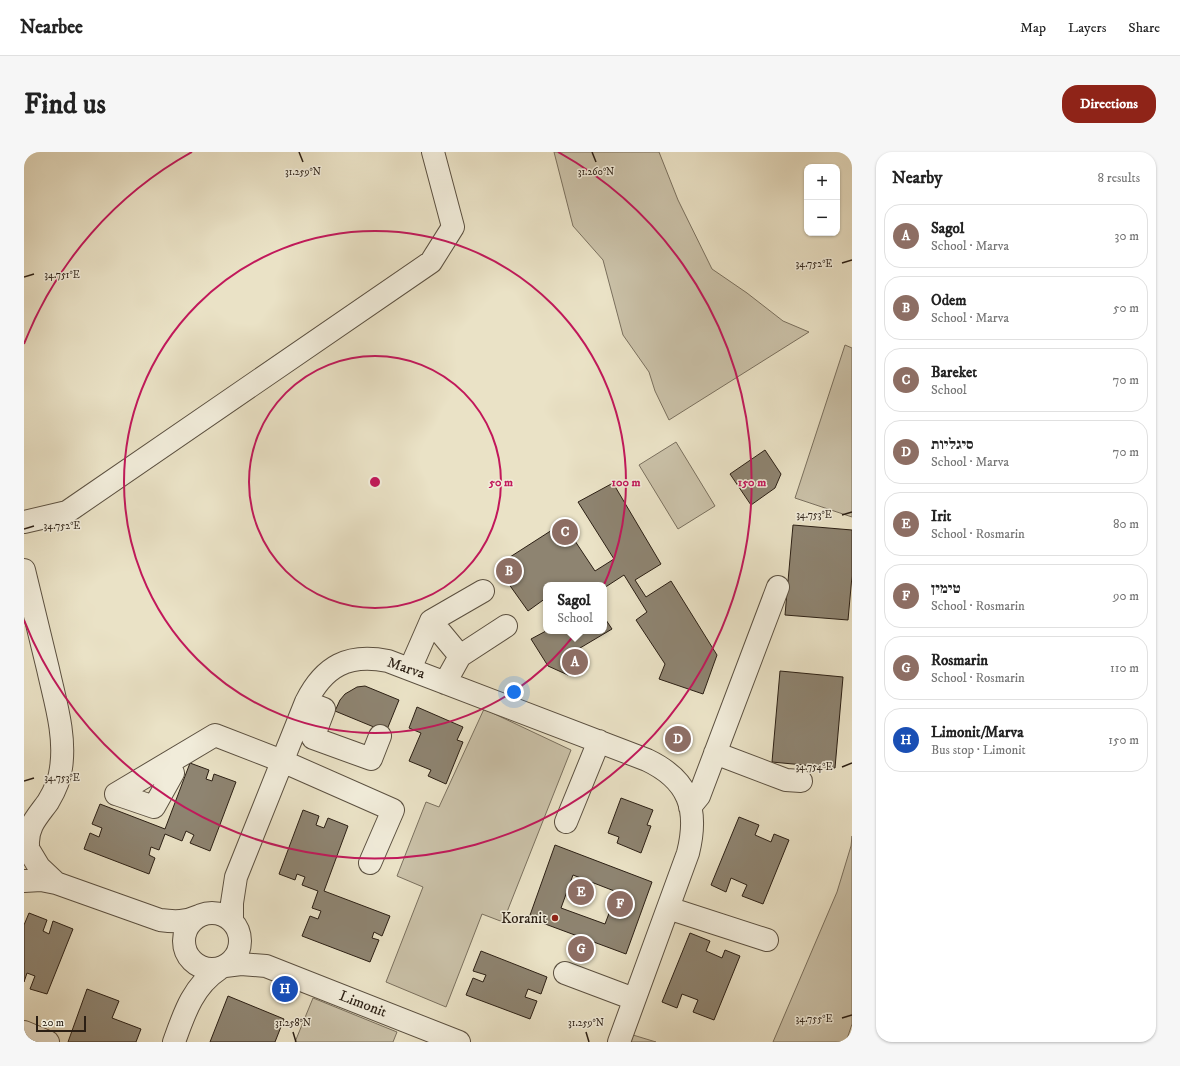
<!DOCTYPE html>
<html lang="en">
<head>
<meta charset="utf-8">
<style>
  :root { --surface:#fff; --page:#f6f6f6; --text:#222; --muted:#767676; --line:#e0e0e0; --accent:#8f2418 }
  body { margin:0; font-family:"IM FELL DW Pica","Frank Ruhl Libre",serif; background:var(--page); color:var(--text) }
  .controls { position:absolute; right:12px; top:12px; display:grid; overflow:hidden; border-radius:8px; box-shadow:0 1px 3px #0004 }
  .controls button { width:36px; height:36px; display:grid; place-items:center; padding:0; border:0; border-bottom:1px solid var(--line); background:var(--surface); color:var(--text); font:20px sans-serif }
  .scale { position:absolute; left:12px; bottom:10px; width:50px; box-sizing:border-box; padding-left:4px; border:2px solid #2b1f14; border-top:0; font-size:11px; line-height:14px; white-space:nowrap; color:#2b1f14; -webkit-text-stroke:3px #f1ecda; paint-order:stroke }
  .you { position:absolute; left:490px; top:540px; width:14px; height:14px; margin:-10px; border:3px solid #fff; border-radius:50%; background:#1a73e8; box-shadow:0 0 0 6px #1a73e833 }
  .badge { display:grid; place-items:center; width:26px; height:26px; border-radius:50%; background:var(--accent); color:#fff; font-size:13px; font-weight:700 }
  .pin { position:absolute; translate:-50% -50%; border:2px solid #fff; box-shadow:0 1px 4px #0006 }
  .popup { position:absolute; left:519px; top:430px; width:64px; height:52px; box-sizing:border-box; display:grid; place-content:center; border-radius:8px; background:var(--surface); filter:drop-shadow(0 1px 3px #0005); font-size:13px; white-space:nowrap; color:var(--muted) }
  .popup b { font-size:15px; color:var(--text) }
  .popup::after { content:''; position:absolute; left:50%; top:100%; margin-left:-8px; border:8px solid transparent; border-top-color:var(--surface) }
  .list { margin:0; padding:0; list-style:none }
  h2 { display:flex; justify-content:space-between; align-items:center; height:52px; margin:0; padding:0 16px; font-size:17px }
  h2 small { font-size:13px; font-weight:400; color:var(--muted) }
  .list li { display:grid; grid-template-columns:26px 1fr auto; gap:12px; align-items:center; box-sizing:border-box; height:64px; margin:0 8px 8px; padding:0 8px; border:1px solid var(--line); border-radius:16px }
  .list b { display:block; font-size:15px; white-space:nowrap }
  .list p { margin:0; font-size:13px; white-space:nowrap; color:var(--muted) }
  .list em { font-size:13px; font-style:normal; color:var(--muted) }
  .map { position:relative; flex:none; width:828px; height:890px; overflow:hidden; border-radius:16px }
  header { display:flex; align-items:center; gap:24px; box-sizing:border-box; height:56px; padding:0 20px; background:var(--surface); border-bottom:1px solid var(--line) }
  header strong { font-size:19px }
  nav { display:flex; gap:22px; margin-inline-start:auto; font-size:14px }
  .intro { display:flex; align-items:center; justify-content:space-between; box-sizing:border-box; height:96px; padding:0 24px }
  h1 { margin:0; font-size:28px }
  .button { padding:10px 18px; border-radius:16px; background:var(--accent); color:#fff; font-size:14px; font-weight:700 }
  main { display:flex; gap:24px; padding:0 24px }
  aside { flex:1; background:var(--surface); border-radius:16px; box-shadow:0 1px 3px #0004 }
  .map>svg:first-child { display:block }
  .green { fill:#cac1a8; stroke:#7a705e }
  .building { fill:#8e8471; stroke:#2b1f14; fill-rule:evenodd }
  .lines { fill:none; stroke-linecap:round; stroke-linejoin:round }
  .minor-casing { stroke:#5b5040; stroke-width:24 }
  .minor { stroke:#f1ecda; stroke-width:22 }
  .ticks { fill:none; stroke:#2b1f14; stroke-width:1.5 }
  .ring { fill:none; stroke:#c2185b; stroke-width:2 }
  .poi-dot { fill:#8f2418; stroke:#f1ecda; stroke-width:1.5 }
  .labels { text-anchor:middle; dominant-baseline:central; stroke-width:3; stroke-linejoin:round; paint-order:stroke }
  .street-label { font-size:15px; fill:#2b1f14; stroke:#f1ecda }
  .poi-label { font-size:15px; fill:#2b1f14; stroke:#f1ecda; text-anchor:end }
  .ticks-label { font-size:10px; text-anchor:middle; fill:#2b1f14; stroke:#f1ecda; stroke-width:3; stroke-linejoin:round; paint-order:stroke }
  .centre { fill:#c2185b; stroke:#f1ecda; stroke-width:2 }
  .ring-label { font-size:12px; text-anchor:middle; font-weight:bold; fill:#c2185b; stroke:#f1ecda; stroke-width:3; stroke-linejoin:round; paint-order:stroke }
</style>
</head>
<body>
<header>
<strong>Nearbee</strong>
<nav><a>Map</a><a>Layers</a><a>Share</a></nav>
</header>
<div class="intro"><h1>Find us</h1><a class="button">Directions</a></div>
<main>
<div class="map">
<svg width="828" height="890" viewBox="0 0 828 890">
  <rect width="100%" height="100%" fill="#eae2c6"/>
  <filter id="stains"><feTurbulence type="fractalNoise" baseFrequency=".005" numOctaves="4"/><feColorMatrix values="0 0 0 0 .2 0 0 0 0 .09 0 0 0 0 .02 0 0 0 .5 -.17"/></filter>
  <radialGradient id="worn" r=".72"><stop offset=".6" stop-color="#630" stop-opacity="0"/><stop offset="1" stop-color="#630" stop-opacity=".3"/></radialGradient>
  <!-- green -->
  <path class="green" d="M530 0H635L654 48 688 117 723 141 759 169 785 180 645 268 631 239 625 220 599 183 579 108 549 74Z
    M821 193 828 196V365L771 346Z
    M652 290 691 354 654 377 615 313Z
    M460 557 547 598 479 770 458 762 422 855 362 830 399 735 373 724 402 650 415 655Z
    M828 684V872L822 890H749L813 740 827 694Z
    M289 846 373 880 369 890H271Z
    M609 883 632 890H607Z"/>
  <!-- building -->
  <path class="building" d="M741 298 757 322 751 336 727 353 706 322Z
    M589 331 637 412 611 428 622 445 647 429 693 503 679 542 635 527 641 512 612 468 623 460 600 423 580 436V433H522V446L504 459 472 414 539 371 571 419 590 407 554 350Z
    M769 373 828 378V424L824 468 761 463Z
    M580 465 588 477 551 499 544 523 524 514 507 487 522 479H580Z
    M756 519 819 525 811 616 748 610Z
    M341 534 375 548 362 580 311 559 316 548 321 542 333 535Z
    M393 555 439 575 433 588 439 590 422 632 404 624 407 618 385 609 397 581 385 576Z
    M166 611 185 618 182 627 188 629 190 622 212 630 186 699 166 691 170 683 162 679 158 689 141 682 135 698 127 695 125 703 131 706 125 722 60 697 66 681 75 685 78 676 68 672 76 652 141 677Z
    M597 646 629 658 623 673 627 674 617 701 593 691 595 685 584 681Z
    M279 658 295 664 292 673 300 676 304 666 324 674 300 739 366 764 358 784 350 780 348 786 355 788 346 810 278 784 286 764 294 767 297 759 288 756 294 739 278 733 281 725 273 722 271 728 255 722Z
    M715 665 735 673 731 683 747 690 750 682 765 688 739 752 718 744 723 733 707 726 702 740 687 733Z
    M531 693 628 730 602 802 505 766ZM549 723 593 740 581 772 537 756Z
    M5 761 23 768 19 779 25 782 29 769 49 777 23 842 6 837 11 824 3 821 0 830V773Z
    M666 781 686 789 682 799 698 806 701 798 716 804 690 868 669 860 674 848 658 842 653 856 638 850Z
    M457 799 523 825 517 842 504 837 501 845 513 849 506 867 442 843 449 826 459 830 462 823 449 819Z
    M63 837 95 849 88 866 117 877 112 890H44Z
    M204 844 260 867 251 890H186Z"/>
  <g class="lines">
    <defs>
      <path id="minor" d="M0 370 43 360 407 110 429 75 409 0
        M0 418C8 451 16 484 24 517 31 549 42 583 37 616 36 628 30 640 24 650 14 664 3 674 4 693
        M407 469 436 504
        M386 517 407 469 459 439
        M421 531 436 504 482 474
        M282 550 300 557 289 586 347 607 356 584
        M691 601 762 628 777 629
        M92 642 191 583 258 609 369 658 346 711
        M92 642 130 655 149 621 144 611
        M666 655 675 644 754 435
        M542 670 575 589
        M6 700 15 715 32 731
        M0 729 17 728 32 731 136 768C151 770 162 770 175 764
        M644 756 743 788
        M160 789a28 28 0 1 1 56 0a28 28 0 1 1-56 0Z
        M208 769V751L212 725 282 550C300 514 324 501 364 509L623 608C665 628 675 657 664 701L595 890
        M201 814 217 812 242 814 435 890
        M541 821 610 847
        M0 880 24 890
        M150 890C160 862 169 834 195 817"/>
    </defs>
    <!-- minor casing -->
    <use href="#minor" class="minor-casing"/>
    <!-- minor -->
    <use href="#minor" class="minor"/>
  </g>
  <!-- ticks -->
  <path class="ticks" d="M275 0 279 10M568 0 572 10M818 111 828 108M0 125 10 122M818 363 828 360M0 377 10 374M818 615 828 611M0 629 10 626M818 866 828 863M269 880 272 890M562 880 565 890"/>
  <!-- distance rings -->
  <g class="ring">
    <circle cx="351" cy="330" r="126"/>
    <circle cx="351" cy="330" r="251"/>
    <path d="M0 192A377 377 0 0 1 168 0M534 0A377 377 0 1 1 0 468"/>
  </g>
  <!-- markers -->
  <circle class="poi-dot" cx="531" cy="766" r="4"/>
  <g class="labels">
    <!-- street labels -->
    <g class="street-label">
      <text transform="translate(382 516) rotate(19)">Marva</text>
      <text transform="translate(339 852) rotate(21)">Limonit</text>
    </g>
    <!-- poi labels -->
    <g class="poi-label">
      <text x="523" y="766">Koranit</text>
    </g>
  </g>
  <g class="ticks-label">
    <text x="279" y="23">31.259°N</text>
    <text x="572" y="23">31.260°N</text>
    <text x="790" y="115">34.752°E</text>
    <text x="38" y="126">34.751°E</text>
    <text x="790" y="366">34.753°E</text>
    <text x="38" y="377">34.752°E</text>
    <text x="790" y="618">34.754°E</text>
    <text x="38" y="629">34.753°E</text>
    <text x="790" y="870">34.755°E</text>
    <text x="269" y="874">31.258°N</text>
    <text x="562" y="874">31.259°N</text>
  </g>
  <circle cx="351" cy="330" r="6" class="centre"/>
  <g class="ring-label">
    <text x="477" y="334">50 m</text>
    <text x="602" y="334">100 m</text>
    <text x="728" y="334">150 m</text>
  </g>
  <rect width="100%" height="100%" filter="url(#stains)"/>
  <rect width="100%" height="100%" fill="url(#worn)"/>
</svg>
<div class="controls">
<button>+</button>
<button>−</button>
</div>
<div class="scale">20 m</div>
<div class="you"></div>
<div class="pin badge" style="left:551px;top:510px;background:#8d6e63">A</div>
<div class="popup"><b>Sagol</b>School</div>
<div class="pin badge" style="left:485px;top:419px;background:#8d6e63">B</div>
<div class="pin badge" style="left:541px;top:380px;background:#8d6e63">C</div>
<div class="pin badge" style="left:654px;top:587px;background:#8d6e63">D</div>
<div class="pin badge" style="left:557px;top:740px;background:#8d6e63">E</div>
<div class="pin badge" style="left:596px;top:752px;background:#8d6e63">F</div>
<div class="pin badge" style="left:557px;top:797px;background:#8d6e63">G</div>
<div class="pin badge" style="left:261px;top:837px;background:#1a4fb4">H</div>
</div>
<aside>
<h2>Nearby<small>8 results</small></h2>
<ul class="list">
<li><span class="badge" style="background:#8d6e63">A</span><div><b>Sagol</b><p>School · Marva</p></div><em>30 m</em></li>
<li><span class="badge" style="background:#8d6e63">B</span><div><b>Odem</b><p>School · Marva</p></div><em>50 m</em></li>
<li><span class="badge" style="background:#8d6e63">C</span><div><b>Bareket</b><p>School</p></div><em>70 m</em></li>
<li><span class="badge" style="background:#8d6e63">D</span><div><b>סיגליות</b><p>School · Marva</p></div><em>70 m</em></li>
<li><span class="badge" style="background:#8d6e63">E</span><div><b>Irit</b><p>School · Rosmarin</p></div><em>80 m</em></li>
<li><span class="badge" style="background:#8d6e63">F</span><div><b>טימין</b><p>School · Rosmarin</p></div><em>90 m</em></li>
<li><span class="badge" style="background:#8d6e63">G</span><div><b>Rosmarin</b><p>School · Rosmarin</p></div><em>110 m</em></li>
<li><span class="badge" style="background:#1a4fb4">H</span><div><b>Limonit/Marva</b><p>Bus stop · Limonit</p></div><em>150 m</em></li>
</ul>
</aside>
</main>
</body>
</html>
